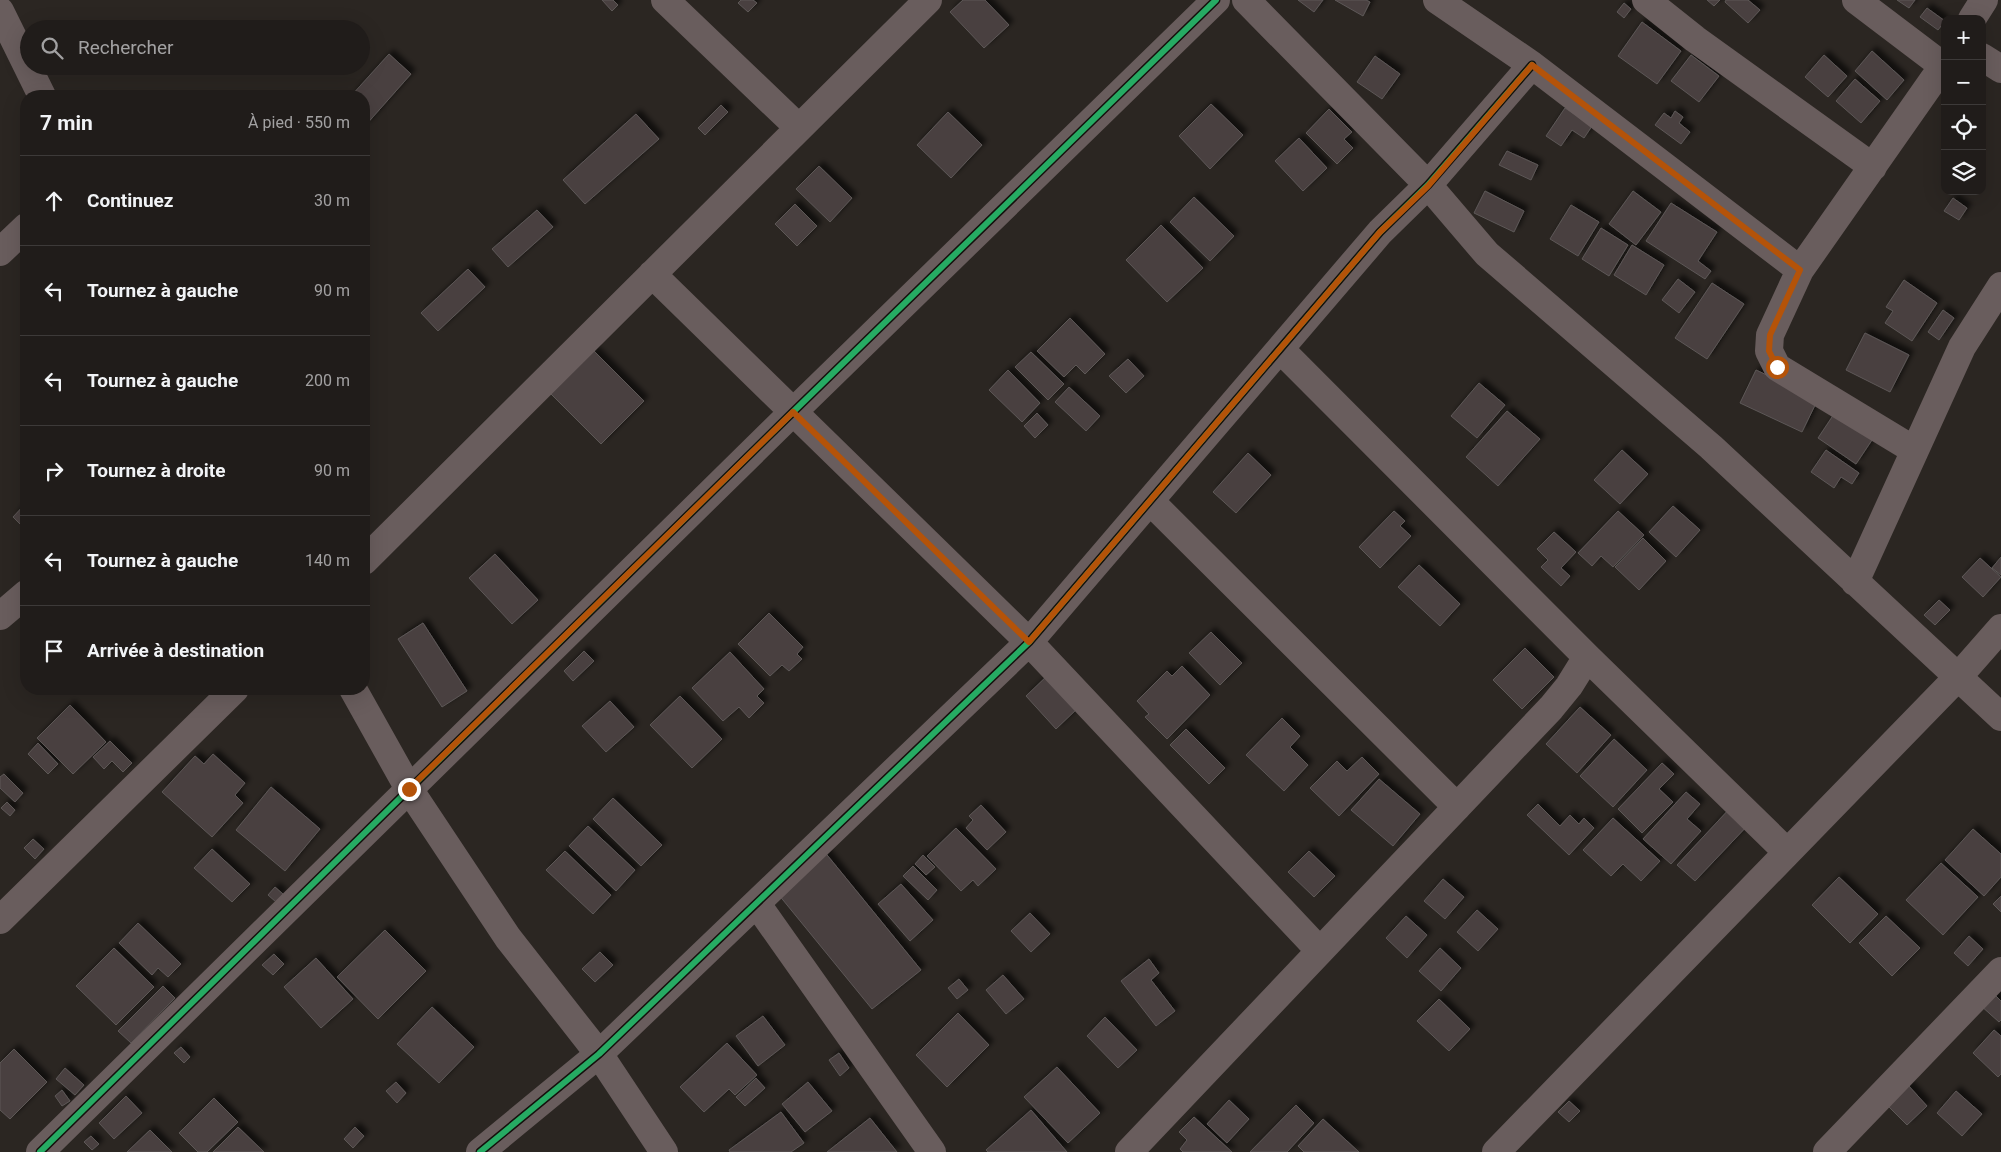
<!DOCTYPE html>
<html lang="fr">
<head>
<meta charset="utf-8">
<style>
  :root { --surface:#201c1a; --page:#282523; --text:#f1f3f6; --muted:#a2a1a2; --line:#3d3a39 }
  body { margin:0; font-family:Roboto,sans-serif; background:var(--page); color:var(--text) }
  .controls { position:absolute; right:15px; top:15px; display:grid; overflow:hidden; border-radius:10px; box-shadow:0 5px 20px #0002 }
  .controls button { width:45px; height:45px; display:grid; place-items:center; padding:0; border:0; border-bottom:1px solid var(--line); background:var(--surface); color:var(--text); font:25px sans-serif }
  .stop { position:absolute; width:15px; height:15px; margin:-11px; border:4px solid #b45309; border-radius:50%; background:#fff }
  .stop.end { background:#b45309; border-color:#fff; box-shadow:0 1px 5px #0008 }
  .list { margin:0; padding:0; list-style:none }
  h2 { display:flex; justify-content:space-between; align-items:center; height:65px; margin:0; padding:0 20px; font-size:21px }
  h2 small { font-size:16px; font-weight:400; color:var(--muted) }
  .list li { display:grid; grid-template-columns:32px 1fr auto; gap:15px; align-items:center; box-sizing:border-box; height:90px; padding:0 20px; border-top:1px solid var(--line) }
  .list b { display:block; font-size:19px; white-space:nowrap }
  .list em { font-size:16px; font-style:normal; color:var(--muted) }
  .icon { flex:none; width:28px; height:28px; fill:none; stroke:currentColor; stroke-width:2; stroke-linecap:round; stroke-linejoin:round }
  .map { position:relative; flex:none; width:2001px; height:1152px; overflow:hidden }
  .search { position:absolute; background:var(--surface); box-shadow:0 5px 20px #0002; left:20px; top:20px; width:350px; height:55px; display:flex; align-items:center; gap:12px; box-sizing:border-box; padding:0 18px; border-radius:28px; color:var(--muted); font-size:19px }
  .panel { position:absolute; background:var(--surface); box-shadow:0 5px 20px #0002; left:20px; top:90px; width:350px; height:605px; border-radius:20px }
  .map>svg:first-child { display:block }
  .building { fill:#493f40; stroke:#5d5857; filter:url(#shadow) }
  .lines { fill:none; stroke-linecap:round; stroke-linejoin:round }
  .minor { stroke:#695d5d; stroke-width:28 }
  .tertiary { stroke:#695d5d; stroke-width:28 }
  .cycleway-casing { stroke:#14100c; stroke-width:9 }
  .cycleway { stroke:#26ab63; stroke-width:6 }
  .route { stroke:#b45309; stroke-width:6 }
</style>
</head>
<body>
<div class="map">
<svg width="2001" height="1152" viewBox="0 0 2001 1152">
  <defs>
    <filter id="shadow"><feDropShadow dx="4.5" dy="-4.5" stdDeviation="2.5" flood-color="#0009"/></filter>
  </defs>
  <rect width="100%" height="100%" fill="#2b2622"/>
  <!-- building -->
  <path class="building" d="M602 0H613L618 5 612 11Z
    M741 0H753L757 3 748 12 738 3Z
    M963 0H985L1009 25 984 48 950 12Z
    M1298 0H1323L1314 12Z
    M1335 0H1366L1370 2 1363 16Z
    M1707 0H1720L1714 6Z
    M1726 0H1748L1760 10 1748 23 1725 2Z
    M1897 0H1915L1909 8Z
    M1624 3 1631 9 1624 18 1617 12Z
    M1927 8 1945 21 1938 30 1920 17Z
    M1642 22 1681 51 1657 84 1618 56Z
    M1872 51 1904 80 1887 100 1855 71Z
    M389 54 411 74 364 127V96H351Z
    M1691 55 1719 76 1699 102 1671 81Z
    M1824 55 1847 76 1828 97 1805 77Z
    M1375 56 1400 74 1382 99 1357 82Z
    M1855 79 1880 101 1861 123 1836 101Z
    M1211 104 1243 135 1210 169 1179 136Z
    M721 105 728 112 705 135 698 128Z
    M1565 108 1592 126 1584 138 1572 130 1561 146 1546 136Z
    M1329 109 1352 132 1344 139 1353 148 1337 164 1306 133Z
    M1675 111 1683 117 1679 123 1690 132 1681 144 1655 125 1664 113 1671 118Z
    M948 112 982 145 951 178 917 145Z
    M636 114 659 139 585 204 563 180Z
    M1299 138 1327 168 1303 191 1275 161Z
    M1507 151 1538 165 1531 180 1499 165Z
    M819 166 852 198 830 222 796 189Z
    M1485 191 1524 211 1514 232 1474 213Z
    M1633 191 1661 212 1636 245 1609 224Z
    M1194 197 1234 236 1210 261 1170 222Z
    M1953 198 1967 208 1959 220 1944 211Z
    M1671 203 1717 232 1698 261 1711 271 1705 279 1646 241Z
    M795 204 817 226 797 246 775 224Z
    M1571 205 1599 222 1578 256 1550 239Z
    M537 210 553 227 508 267 492 249Z
    M1161 225 1203 268 1167 302 1126 260Z
    M1601 228 1628 245 1609 276 1582 259Z
    M1632 245 1664 265 1646 295 1614 275Z
    M468 269 485 287 438 331 421 313Z
    M1678 279 1695 292 1679 313 1662 300Z
    M1904 280 1937 303 1912 341 1885 323 1893 311 1886 307Z
    M1712 283 1744 304 1707 359 1675 338Z
    M1943 310 1954 318 1939 340 1928 332Z
    M1070 318 1105 354 1085 374 1076 365 1064 377 1037 351Z
    M1865 333 1909 355 1890 392 1846 370Z
    M594 351 644 401 601 444 551 394Z
    M1031 352 1064 384 1048 400 1015 367Z
    M1128 359 1144 376 1126 393 1109 376Z
    M1008 370 1040 403 1022 422 989 390Z
    M1756 370 1818 399 1802 432 1740 403Z
    M1479 383 1505 405 1477 438 1451 416Z
    M1069 387 1100 416 1086 431 1055 402Z
    M1507 411 1540 439 1498 486 1466 457Z
    M1836 411 1874 437 1856 464 1818 438Z
    M1037 413 1048 425 1035 438 1024 426Z
    M1622 450 1648 474 1620 504 1594 480Z
    M1826 450 1859 473 1852 484 1841 477 1834 488 1811 472Z
    M1248 453 1271 475 1236 513 1213 492Z
    M26 503V526L24 528 13 517Z
    M1673 506 1700 530 1676 557 1649 532Z
    M1394 511 1405 521 1400 526 1411 536 1380 568 1359 547Z
    M1618 511 1644 535 1613 567 1601 556 1592 566 1578 553Z
    M1554 532 1576 552 1561 568 1570 576 1561 586 1541 567 1548 560 1537 549Z
    M1643 538 1666 561 1639 590 1615 567Z
    M495 554 538 600 512 624 469 578Z
    M2001 557V575L1992 568Z
    M1980 558 2001 577 1983 597 1962 577Z
    M1419 565 1460 604 1440 626 1398 587Z
    M1939 600 1950 610 1935 625 1924 615Z
    M769 613 803 647 797 654 802 659 789 671 782 665 770 676 738 644Z
    M423 623 467 691 442 707 398 639Z
    M1211 632 1242 663 1220 685 1189 653Z
    M1525 648 1554 677 1522 709 1493 680Z
    M584 651 594 661 573 681 564 671Z
    M730 652 764 689 757 696 764 703 749 718 739 707 723 721 692 688Z
    M1182 666 1210 695 1167 739 1145 717 1149 714 1137 701 1167 671 1172 676Z
    M1048 675 1078 708 1056 729 1026 696Z
    M680 696 722 739 692 768 650 725Z
    M610 701 634 727 606 752 582 726Z
    M70 705 106 742 73 774 37 738Z
    M1580 707 1611 735 1577 773 1546 744Z
    M1282 718 1300 736 1290 747 1308 765 1284 791 1246 755Z
    M1186 729 1225 768 1209 784 1170 745Z
    M1614 739 1647 770 1613 807 1580 776Z
    M110 741 132 763 123 772 112 761 104 769 93 757Z
    M38 743 58 764 48 774 28 754Z
    M213 754 245 783 235 795 243 803 212 837 162 792 195 756 204 764Z
    M1362 757 1379 774 1339 816 1310 788 1337 761 1347 771Z
    M1662 763 1674 774 1659 789 1673 802 1642 833 1618 809Z
    M4 774 23 793 15 802 0 788V777Z
    M1379 779 1420 814 1393 846 1351 810Z
    M271 787 320 829 285 871 236 830Z
    M1686 792 1700 804 1687 819 1701 831 1671 864 1643 839Z
    M613 798 662 845 641 866 593 819Z
    M7 802 15 810 10 816 1 808Z
    M1538 804 1560 826 1570 815 1579 824 1584 818 1594 828 1569 855 1527 815Z
    M981 805 1006 832 987 850 966 828 973 820 969 816Z
    M1732 806 1750 823 1695 881 1677 865Z
    M1613 818 1660 861 1641 881 1623 864 1611 876 1583 850Z
    M588 826 635 870 616 891 569 846Z
    M956 828 996 869 978 886 973 880 961 891 927 856Z
    M1973 829 2001 854V877L1984 896 1945 860Z
    M33 839 44 849 35 859 24 848Z
    M212 849 250 884 232 902 194 868Z
    M823 850 921 970 872 1009 774 889Z
    M565 851 611 895 593 914 546 870Z
    M1309 851 1335 876 1314 897 1288 872Z
    M923 855 935 867 926 875 915 864Z
    M1941 863 1978 897 1943 935 1906 900Z
    M913 866 937 890 928 900 903 876Z
    M1839 877 1878 914 1850 943 1812 905Z
    M1443 879 1464 897 1445 919 1424 901Z
    M901 884 933 920 910 941 878 904Z
    M275 887 283 894 276 902 268 895Z
    M2001 896V912L1993 904Z
    M1477 910 1498 929 1478 951 1457 932Z
    M1030 913 1050 934 1031 952 1011 931Z
    M1406 916 1427 935 1407 958 1386 938Z
    M1886 916 1920 948 1892 976 1859 943Z
    M138 923 181 964 168 977 158 968 152 975 119 943Z
    M385 930 426 971 378 1019 337 977Z
    M1969 936 1983 949 1968 966 1954 953Z
    M114 948 154 987 116 1025 76 986Z
    M1440 948 1461 968 1441 991 1419 971Z
    M600 952 613 965 595 982 582 969Z
    M274 954 284 964 273 975 262 965Z
    M316 958 353 999 321 1028 284 987Z
    M1149 959 1159 973 1151 980 1175 1011 1156 1026 1121 981Z
    M1003 975 1024 999 1006 1014 986 990Z
    M959 979 968 990 957 999 948 988Z
    M163 986 175 998 131 1043 118 1031Z
    M1992 992 2001 1001V1020L1999 1022 1980 1005Z
    M1439 999 1470 1029 1449 1051 1417 1021Z
    M432 1007 474 1047 439 1083 397 1044Z
    M958 1013 989 1045 947 1087 916 1055Z
    M763 1016 785 1045 758 1066 736 1036Z
    M1105 1017 1137 1050 1118 1068 1087 1036Z
    M1994 1030 2001 1036V1074L1998 1077 1973 1053Z
    M727 1043 757 1075 735 1095 729 1089 704 1112 680 1087Z
    M181 1047 190 1057 184 1063 174 1053Z
    M14 1049 47 1082 10 1119 0 1110V1063Z
    M839 1053 849 1068 840 1076 829 1060Z
    M1057 1067 1100 1113 1068 1143 1024 1097Z
    M65 1068 84 1085 75 1095 56 1079Z
    M756 1078 765 1088 745 1106 736 1097Z
    M396 1082 406 1093 397 1103 386 1091Z
    M808 1082 832 1111 805 1132 782 1104Z
    M1908 1085 1927 1106 1907 1125 1887 1105Z
    M62 1090 70 1101 62 1106 55 1096Z
    M1956 1091 1982 1114 1962 1136 1937 1113Z
    M126 1096 142 1113 114 1139 99 1123Z
    M214 1098 238 1122 207 1152H198L179 1133Z
    M1229 1100 1249 1119 1227 1143 1207 1124Z
    M1569 1101 1580 1111 1569 1122 1558 1112Z
    M1296 1105 1314 1123 1287 1152H1250Z
    M1031 1110 1067 1152H988L986 1150Z
    M781 1112 804 1143 791 1152H730L729 1150Z
    M1194 1117 1232 1152H1183L1180 1149 1187 1140 1179 1132Z
    M870 1118 897 1152H827Z
    M1323 1119 1359 1152H1304L1298 1146Z
    M238 1127 264 1152H213Z
    M355 1127 364 1136 353 1148 344 1139Z
    M150 1130 172 1152H127Z
    M91 1136 99 1144 92 1150 84 1142Z"/>
  <g class="lines">
    <!-- minor -->
    <path class="minor" d="M665 0 799 128
      M1246 0 1428 185 1487 254 1711 447 2001 717
      M1437 0 1532 65 1800 270
      M1646 0 1695 39 1873 167
      M1856 0 1943 66
      M1972 19 1984 0
      M1982 57 2001 69
      M0 252 26 227
      M652 274 1029 642 1320 951
      M1280 349 1587 657 1787 852
      M1914 450 1777 367 1769 351 1770 335 1800 270 1945 63
      M1150 501 1457 807
      M364 561 928 0
      M1855 582 1962 347 2001 286
      M0 616 26 594
      M757 904 932 1152
      M0 920 235 689
      M40 1152 793 412 1216 0
      M480 1152 599 1054 1029 642 1380 232 1428 185 1532 65
      M1129 1152 1551 708 1569 686 1587 657
      M1496 1152 1958 677 2001 628
      M1827 1152 2001 971"/>
    <!-- tertiary -->
    <path class="tertiary" d="M0 11 42 96
      M353 689 409 789 508 938 599 1054 664 1152"/>
    <defs>
      <path id="cycleway" d="M40 1152 793 412 1216 0
        M480 1152 599 1054 1029 642 1380 232 1428 185 1532 65"/>
    </defs>
    <!-- cycleway casing -->
    <use href="#cycleway" class="cycleway-casing"/>
    <!-- cycleway -->
    <use href="#cycleway" class="cycleway"/>
  </g>
  <g class="lines">
    <!-- route -->
    <path class="route" d="M409 789 793 412 1029 642 1380 232 1428 186 1532 65 1800 270 1770 335 1769 351 1777 367"/>
  </g>
</svg>
<div class="controls">
<button>+</button>
<button>−</button>
<button><svg class="icon" aria-label="locate" viewBox="0 0 24 24"><circle cx="12" cy="12" r="6"/><path d="M12 2v4M12 18v4M2 12h4M18 12h4"/></svg></button>
<button><svg class="icon" aria-label="layers" viewBox="0 0 24 24"><path d="M12 4l9 5-9 5-9-5zM3 14l9 5 9-5"/></svg></button>
</div>
<div class="stop" style="left:1777px;top:367px"></div>
<div class="stop end" style="left:409px;top:789px"></div>
<div class="search"><svg class="icon" aria-label="search" viewBox="0 0 24 24"><circle cx="10" cy="10" r="6"/><path d="M15 15l6 6"/></svg>Rechercher</div>
<section class="panel">
<h2>7 min<small>À pied · 550 m</small></h2>
<ul class="list">
<li><svg class="icon" aria-label="ahead" viewBox="0 0 24 24"><path d="M12 20V5M6 11l6-6 6 6"/></svg><div><b>Continuez</b></div><em>30 m</em></li>
<li><svg class="icon" aria-label="left" viewBox="0 0 24 24"><path d="M17 20v-9H6M10 6l-5 5 5 5"/></svg><div><b>Tournez à gauche</b></div><em>90 m</em></li>
<li><svg class="icon" aria-label="left" viewBox="0 0 24 24"><path d="M17 20v-9H6M10 6l-5 5 5 5"/></svg><div><b>Tournez à gauche</b></div><em>200 m</em></li>
<li><svg class="icon" aria-label="right" viewBox="0 0 24 24"><path d="M7 20v-9h11M14 6l5 5-5 5"/></svg><div><b>Tournez à droite</b></div><em>90 m</em></li>
<li><svg class="icon" aria-label="left" viewBox="0 0 24 24"><path d="M17 20v-9H6M10 6l-5 5 5 5"/></svg><div><b>Tournez à gauche</b></div><em>140 m</em></li>
<li><svg class="icon" aria-label="arrive" viewBox="0 0 24 24"><path d="M6 21V4h12l-3 4 3 4H6"/></svg><div><b>Arrivée à destination</b></div></li>
</ul>
</section>
</div>
</body>
</html>
